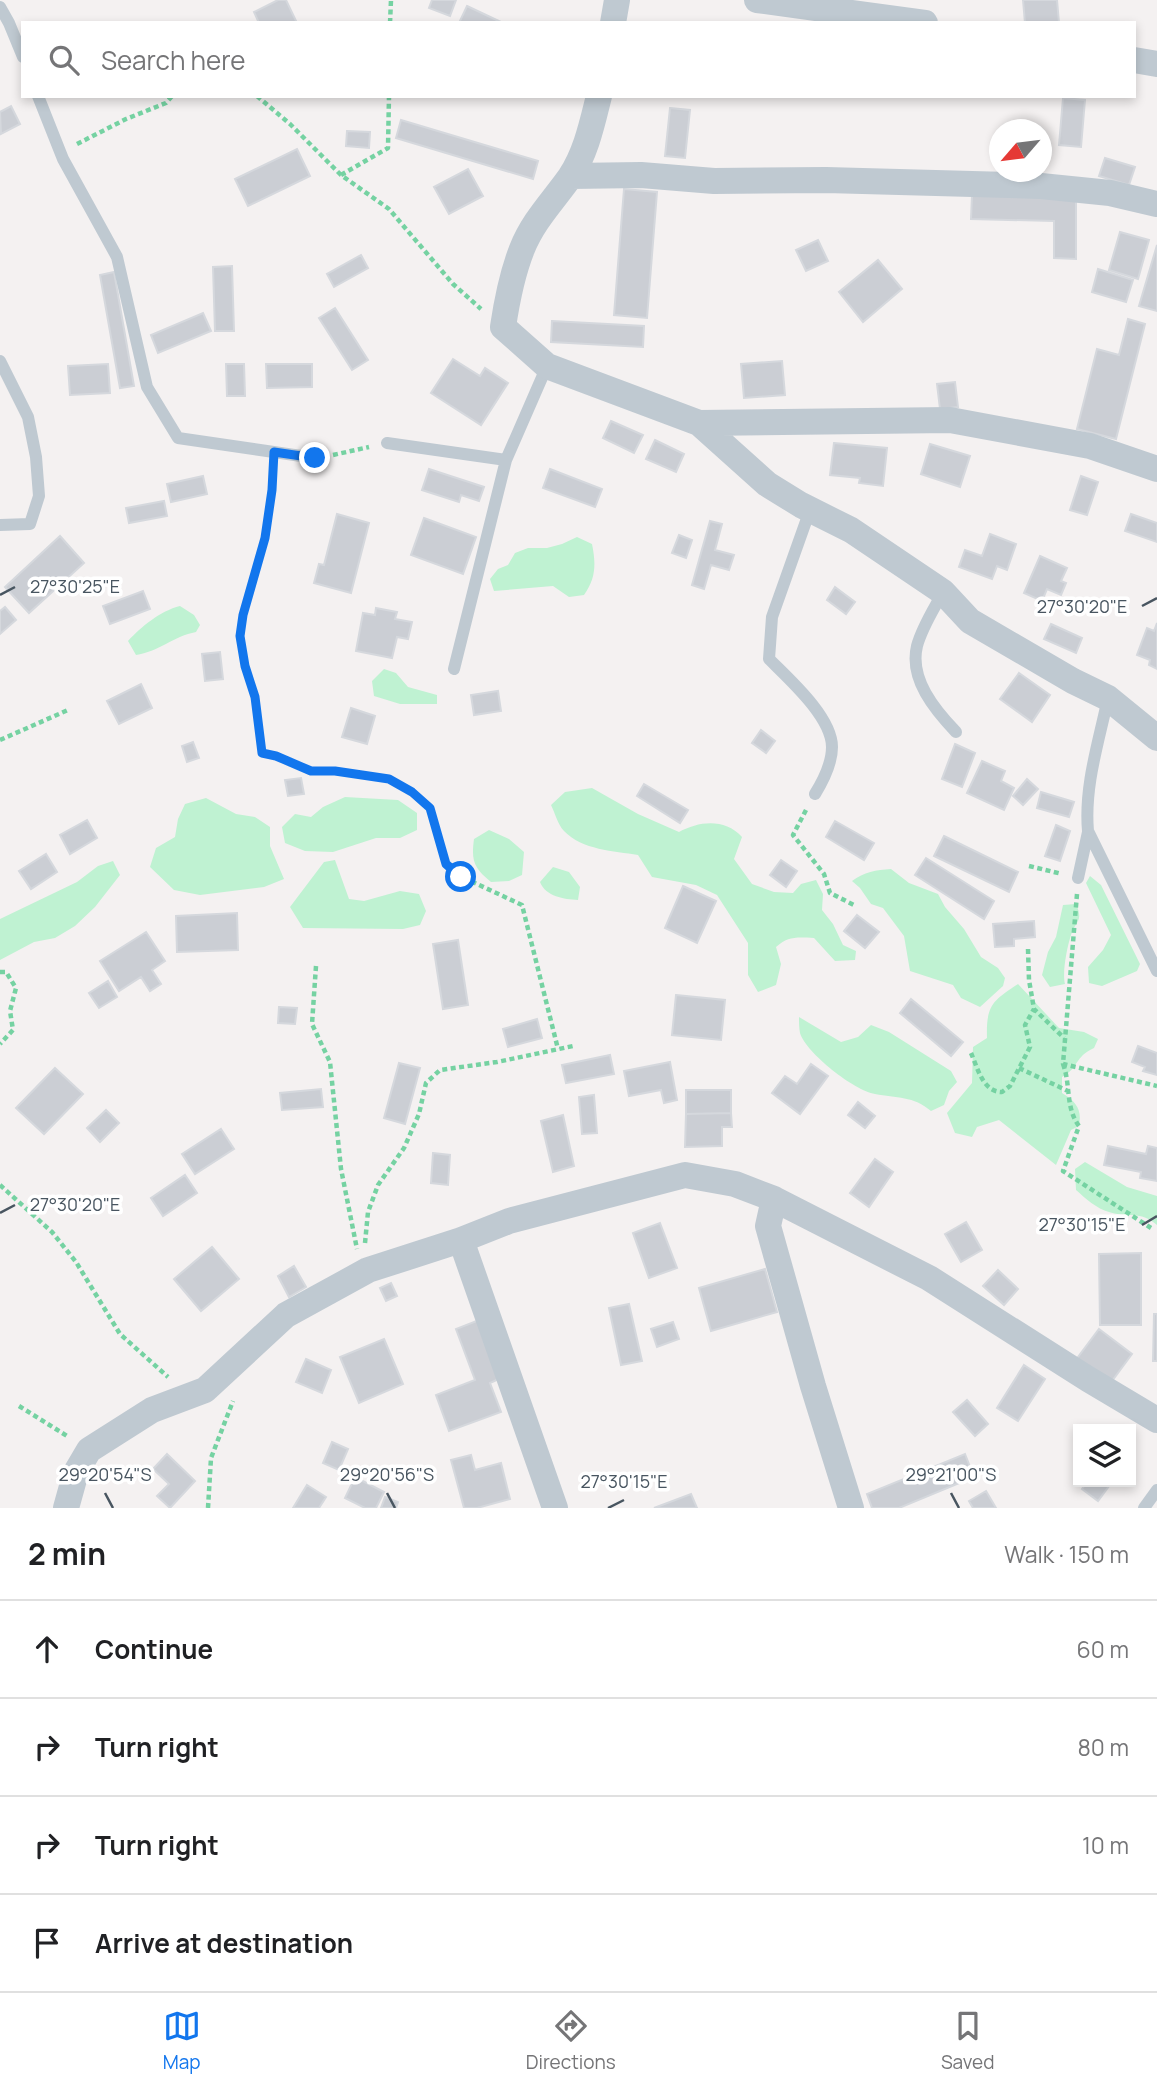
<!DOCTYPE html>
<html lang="en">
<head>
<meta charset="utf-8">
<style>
  :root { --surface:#fff; --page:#f6f6f6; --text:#202124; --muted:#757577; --line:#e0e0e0; --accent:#1276ed }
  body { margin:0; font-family:Manrope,sans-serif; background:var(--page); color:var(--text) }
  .controls { position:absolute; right:21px; bottom:21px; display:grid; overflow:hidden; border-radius:0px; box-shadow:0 4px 10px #0003 }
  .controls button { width:63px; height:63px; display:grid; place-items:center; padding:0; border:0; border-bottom:2px solid var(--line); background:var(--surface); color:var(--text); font:35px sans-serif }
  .compass { position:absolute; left:989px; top:119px; width:63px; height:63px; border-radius:50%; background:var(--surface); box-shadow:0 4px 10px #0003; rotate:242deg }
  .stop { position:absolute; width:21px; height:21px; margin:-16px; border:5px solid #1276ed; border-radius:50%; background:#fff }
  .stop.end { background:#1276ed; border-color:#fff; box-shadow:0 2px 7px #0008 }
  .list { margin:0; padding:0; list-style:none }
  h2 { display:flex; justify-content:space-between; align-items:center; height:91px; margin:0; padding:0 28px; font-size:30px }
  h2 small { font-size:23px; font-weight:400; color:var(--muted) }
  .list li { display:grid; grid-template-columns:46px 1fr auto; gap:21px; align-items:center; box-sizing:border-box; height:98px; padding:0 28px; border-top:2px solid var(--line) }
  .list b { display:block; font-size:26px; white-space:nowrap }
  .list em { font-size:23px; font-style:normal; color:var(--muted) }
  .icon { flex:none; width:38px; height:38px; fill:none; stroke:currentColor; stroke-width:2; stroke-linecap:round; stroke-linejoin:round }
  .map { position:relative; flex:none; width:1157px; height:1508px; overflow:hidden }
  .search { position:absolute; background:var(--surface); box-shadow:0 4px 10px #0003; left:21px; right:21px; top:21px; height:77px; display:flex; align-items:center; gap:18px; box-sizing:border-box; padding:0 24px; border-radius:0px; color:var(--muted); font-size:26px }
  .sheet { height:483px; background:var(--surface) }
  nav { display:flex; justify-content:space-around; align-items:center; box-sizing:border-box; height:98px; border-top:2px solid var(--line); background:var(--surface); font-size:19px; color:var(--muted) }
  nav a { display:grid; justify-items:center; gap:4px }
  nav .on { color:var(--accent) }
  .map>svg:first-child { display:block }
  .green { fill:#bff2d2 }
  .building { fill:#cbced4; stroke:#d5d8dd; stroke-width:2 }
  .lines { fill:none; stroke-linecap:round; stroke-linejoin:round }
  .path { stroke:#75d2a2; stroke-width:4.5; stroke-dasharray:5 3.5; stroke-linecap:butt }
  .lane { stroke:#bfc9d1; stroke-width:12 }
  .street { stroke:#bfc9d1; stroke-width:26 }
  .route { stroke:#1276ed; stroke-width:9 }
  .ticks { fill:none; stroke:#485560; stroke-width:2.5 }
  .ticks-label { font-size:18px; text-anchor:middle; fill:#485560; stroke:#fff; stroke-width:7; stroke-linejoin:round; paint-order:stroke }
</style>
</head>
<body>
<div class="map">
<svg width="1157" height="1508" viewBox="0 0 1157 1508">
  <rect width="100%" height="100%" fill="#f4f1f1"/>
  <!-- green -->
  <path class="green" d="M577 537 592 544C596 564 596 578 584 595L569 597 553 586 494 591 490 579 498 569 508 565 515 553 528 548H547L562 544Z
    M180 606 194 615 200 625 196 632C174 636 158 652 136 655L128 641C141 627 160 611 180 606Z
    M384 669 396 673 408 687 437 695V704H400L374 696 372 681Z
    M592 788 638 814 679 832C699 821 725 818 742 837L734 859 752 884 774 892 793 893 801 884 816 880 823 894 822 910 833 924 843 945 856 951 855 960 835 961 814 938C797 937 788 936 776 947L781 964 776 985 758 992 748 975V943L717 895 696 885 652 877 638 855C614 851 582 850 564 831 558 825 555 813 551 805L565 792Z
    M345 797 398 800 417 813V830L400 838H376L333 852 305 851 285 843 282 827 295 814 311 817 323 807Z
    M206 798 236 814 255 817 270 827V846L284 879 264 887 200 895 174 890 150 867 156 848 175 837 178 819 185 804Z
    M489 830 509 839 524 852 522 875 509 881 491 882C474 868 471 861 474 839Z
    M335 860 349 899 364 901 400 891 419 894 426 911 420 925 403 929 303 928 290 907 324 862Z
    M113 861 120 875 95 907 75 926 55 938 34 942 0 960V919L77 882 98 866Z
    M553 867 569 872 580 887 578 900C564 899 546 897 540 882Z
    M891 869 909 883 938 894 945 907 964 929 981 957 998 968 1005 978 1003 986 980 1007 961 998 953 985 910 971 904 936 883 908 871 904 860 888 852 881C864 872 876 870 891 869Z
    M1090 876 1101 885 1140 964 1137 971 1102 986 1089 983 1088 967 1103 950 1111 935 1086 883Z
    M1076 904C1084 922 1075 921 1071 935 1067 947 1062 973 1065 984L1050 987 1042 975 1048 952 1056 937 1063 905Z
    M1018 984 1059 1028 1084 1032 1098 1039 1094 1048C1074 1057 1079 1068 1062 1077V1093C1077 1102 1082 1110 1079 1126L1071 1130 1056 1165 999 1120 977 1127 972 1137 955 1133 947 1113 972 1083 973 1047 987 1038C986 1006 992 1001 1018 984Z
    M799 1017 841 1042 858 1037 871 1025 889 1032 951 1071 957 1082 949 1091 944 1105 931 1111C914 1096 896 1098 875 1094 855 1091 806 1053 800 1033 799 1028 799 1022 799 1017Z
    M1085 1162 1127 1187 1157 1196V1225C1140 1210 1128 1218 1109 1212 1097 1209 1085 1198 1076 1190L1075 1169Z"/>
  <!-- building -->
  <path class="building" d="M278 0H286L297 23H259L254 12Z
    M432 0H456L450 16 429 8Z
    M1023 0H1057L1059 23H1025Z
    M467 6 503 23H459Z
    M1063 98 1085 100 1081 147 1059 145Z
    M11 106 20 124 1 134 0 112Z
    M670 108 690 110 685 158 665 156Z
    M401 120 538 161 533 179 396 138Z
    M347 131 370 132 369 148 346 146Z
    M297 149 310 176 248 206 235 179Z
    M1105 158 1135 167 1129 185 1099 176Z
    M468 169 483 196 449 214 434 187Z
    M624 189 657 192 647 318 614 315Z
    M972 195 1076 197V259L1054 258V221L971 219Z
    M1120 232 1149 240 1138 279 1109 270Z
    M818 240 828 261 806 271 796 250Z
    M1157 245V311L1139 306Z
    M361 255 368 268 334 287 327 274Z
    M878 260 902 289 863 322 839 292Z
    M232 266 234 331H215L213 267Z
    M1098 269 1133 280 1126 302 1092 292Z
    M114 272 134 386 120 388 100 275Z
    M335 308 368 360 352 370 319 318Z
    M203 313 211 331 158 353 151 335Z
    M1128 319 1145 324 1116 439 1077 429 1097 349 1119 355Z
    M552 321 644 326 643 347 551 342Z
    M453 359 480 376 485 368 508 383 481 425 431 393Z
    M782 361 785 395 744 398 741 364Z
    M108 364 110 393 70 395 68 366Z
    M226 364H244L245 396H227Z
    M266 364H312V387L267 388Z
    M955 382 958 407 940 409 937 384Z
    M611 421 643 435 634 453 603 438Z
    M655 440 684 454 676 472 646 459Z
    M834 443 887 448 883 486 859 483 860 478 830 475Z
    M930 444 970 456 960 487 921 474Z
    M429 469 484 487 479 501 461 495 459 502 422 490Z
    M550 469 602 489 595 507 543 488Z
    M203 476 207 494 171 502 167 484Z
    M1081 476 1098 482 1087 515 1070 510Z
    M164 501 167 516 129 523 126 508Z
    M337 514 369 523 351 593 314 583 319 564 324 565Z
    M1131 514 1157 523V542L1125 531Z
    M424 518 476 537 463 574 411 555Z
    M710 521 722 524 715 550 734 555 729 570 711 565 704 589 692 585Z
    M990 534 1016 544 1007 570 997 566 992 579 959 567 965 550 982 556Z
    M679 535 692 540 686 558 672 553Z
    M60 536 84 563 29 613 5 587Z
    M1040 556 1067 568 1061 581 1066 583 1061 595 1047 589 1042 601 1024 593Z
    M835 587 855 602 846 614 827 600Z
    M143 591 150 609 110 624 103 606Z
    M5 607 16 620 0 634V611Z
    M376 608 397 612 395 619 412 622 408 639 397 637 392 658 356 651 363 613 375 615Z
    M1157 623V669L1149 665 1150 660 1137 655 1147 628 1154 631Z
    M1051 624 1082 638 1076 653 1044 639Z
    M220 652 223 679 205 681 202 654Z
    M1019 673 1050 695 1032 722 1000 699Z
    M141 684 152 708 119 724 107 701Z
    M498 691 501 711 474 715 471 695Z
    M351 708 375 716 367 744 342 737Z
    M761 730 775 741 766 753 752 743Z
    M193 742 199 758 187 762 182 746Z
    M955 744 975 753 962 787 942 779Z
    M982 761 1005 771 1001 781 1014 788 1004 810 967 793Z
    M301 778 304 794 288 796 285 780Z
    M1027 779 1038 789 1023 805 1013 796Z
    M644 784 688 810 680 823 637 796Z
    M1041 792 1074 802 1069 817 1037 808Z
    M87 820 97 838 70 854 60 835Z
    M835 821 874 843 864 860 826 837Z
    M1056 825 1070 831 1060 861 1045 856Z
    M944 836 1018 872 1009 892 934 856Z
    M46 854 57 872 31 889 19 871Z
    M926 858 994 901 984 919 915 875Z
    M781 860 797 871 786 887 770 875Z
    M683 886 716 901 697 943 665 928Z
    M237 913 238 950 177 952 176 916Z
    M857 915 879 932 865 948 844 931Z
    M1034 921 1035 937 1014 939V946L995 947 993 924Z
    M146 932 165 961 152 970 161 984 150 991 141 977 119 991 100 961Z
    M458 940 468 1005 443 1009 433 944Z
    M108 981 117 997 99 1008 89 993Z
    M676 995 725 1000 721 1040 672 1035Z
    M911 999 963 1042 951 1056 900 1013Z
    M279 1007 297 1008 295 1024 278 1023Z
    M537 1019 542 1038 508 1047 503 1029Z
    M1138 1046 1157 1053V1075L1143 1071 1145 1067 1132 1062Z
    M610 1055 614 1074 566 1083 562 1065Z
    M670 1062 677 1100 664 1103 661 1090 629 1096 624 1071Z
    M399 1063 420 1068 405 1124 384 1118Z
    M811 1064 828 1076 800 1114 772 1093 785 1076 797 1084Z
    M55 1068 83 1094 44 1134 16 1108Z
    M321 1089 323 1107 282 1110 280 1093Z
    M686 1090H731V1113L686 1114Z
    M594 1095 597 1133 582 1134 579 1097Z
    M858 1102 875 1116 865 1128 848 1115Z
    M106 1110 119 1123 100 1142 87 1128Z
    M731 1113 732 1127H722V1146L685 1147 686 1114Z
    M563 1115 574 1166 553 1172 541 1121Z
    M221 1129 234 1149 195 1174 182 1154Z
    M1108 1146 1146 1154 1148 1146 1157 1148V1181L1140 1178 1141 1172 1104 1165Z
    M433 1153 450 1155 448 1185 431 1183Z
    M875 1159 893 1172 869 1207 850 1193Z
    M185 1175 197 1193 163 1216 151 1198Z
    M966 1222 982 1250 961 1262 945 1234Z
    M660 1223 677 1268 649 1278 633 1233Z
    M212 1247 239 1279 201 1311 174 1279Z
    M1141 1253V1325H1100L1099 1254Z
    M294 1266 306 1287 289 1297 278 1276Z
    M765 1269 777 1312 711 1331 699 1288Z
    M998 1270 1018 1289 1004 1305 983 1286Z
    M391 1283 397 1296 386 1301 380 1288Z
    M629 1304 642 1361 621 1365 609 1308Z
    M1154 1314H1157V1361H1153Z
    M479 1320 501 1378 490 1383 501 1412 449 1431 436 1395 475 1380 456 1329Z
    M673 1322 679 1339 657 1347 651 1329Z
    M1099 1329 1132 1354 1109 1385 1075 1361Z
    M384 1339 403 1384 359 1403 340 1357Z
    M306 1359 331 1370 322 1393 296 1382Z
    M1024 1365 1045 1379 1018 1421 997 1408Z
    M967 1400 988 1424 975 1436 953 1412Z
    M332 1442 348 1449 339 1470 323 1463Z
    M167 1454 195 1481 170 1508 157 1496 169 1484 153 1469Z
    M965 1454 974 1477 899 1508H872L867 1494Z
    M471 1455 475 1470 501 1463 510 1499 477 1508H464L451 1460Z
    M355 1477 384 1492 376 1508H365L345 1498Z
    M1087 1482H1112L1098 1501 1082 1489Z
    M307 1485 326 1497 319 1508H293Z
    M986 1491 996 1508H973L969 1501Z
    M691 1494 697 1508H654Z
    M385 1497 398 1502 396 1508H381Z"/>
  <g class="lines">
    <!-- path -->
    <path class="path" d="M390 23 391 0
      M257 96 290 124 341 175 389 209 453 284 481 309
      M77 144 126 119 166 103 172 96
      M341 175 388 148 389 96
      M333 455 369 447
      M273 469 265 538 243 615 240 636 245 666 255 697 262 753 276 756 311 771H335L389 779 412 792 430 808 446 864 462 877 522 905 558 1049
      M0 740 68 710
      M806 810 793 835 824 874 830 893 856 906
      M1029 866 1062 874
      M1077 894 1063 1064 1157 1086
      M1028 949 1029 980 1034 1009 1064 1038
      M316 966 312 1024 330 1062 341 1169 357 1249
      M0 972H6L16 988 10 1011 13 1030 0 1044
      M971 1053C978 1069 983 1092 1002 1092L1010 1086 1030 1047 1025 1025 1034 1009
      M1063 1064C1071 1085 1065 1107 1079 1126L1063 1171 1151 1228
      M1019 1068 1068 1091
      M0 1185 52 1232 76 1262 120 1334 168 1377
      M365 1243 368 1212 378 1185 404 1148 419 1114 426 1083 440 1070 497 1062 573 1046
      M19 1406 67 1436
      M208 1508 211 1458 233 1401"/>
    <!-- lane -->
    <path class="lane" d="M0 7 9 23 23 57
      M38 96 63 159 117 257 147 387 178 438 315 458
      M0 361 28 417 36 457 39 496 30 524 0 525
      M387 443 506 460
      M810 510 772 617 769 659C789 679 832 717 832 747 832 763 823 781 815 794
      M943 592C934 609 922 627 917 646 909 679 935 710 956 732
      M454 669 506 460 547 366
      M1108 698C1099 741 1084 786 1088 831L1157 971
      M1078 878 1088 832
      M1144 1508 1157 1490"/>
    <!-- street -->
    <path class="street" d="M757 0 925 23
      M613 23 617 0
      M1134 60 1157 64
      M599 96C592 124 586 153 570 177 553 201 533 221 522 249 512 274 507 300 503 327L547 366 699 423 767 484 801 505 851 530 943 592 970 621 1073 681 1108 698 1157 738
      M571 176 641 175 714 181 826 180 1041 186 1110 193 1157 204
      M699 423 950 420 1090 446 1157 469
      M774 1199 768 1226 813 1386 851 1508
      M461 1240 555 1508
      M66 1508 76 1472 89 1450 152 1410 205 1390 286 1315 368 1270 461 1240 509 1221 685 1175 735 1184 774 1199 929 1278 1088 1379 1157 1420"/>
  </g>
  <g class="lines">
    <!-- route -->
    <path class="route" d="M315 458 274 452 272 490 265 538 243 615 240 636 245 666 255 697 262 753 276 756 311 771H335L389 779 412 792 430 808 446 864 461 877"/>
  </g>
  <!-- ticks -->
  <path class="ticks" d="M0 595 15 587M1142 606 1157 598M0 1213 15 1205M1142 1225 1157 1216M105 1493 113 1508M387 1493 395 1508M951 1493 959 1508M608 1508 624 1500"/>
  <g class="ticks-label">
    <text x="75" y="593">27°30'25"E</text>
    <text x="1082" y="613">27°30'20"E</text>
    <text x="75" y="1211">27°30'20"E</text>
    <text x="1082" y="1231">27°30'15"E</text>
    <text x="105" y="1481">29°20'54"S</text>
    <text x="387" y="1481">29°20'56"S</text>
    <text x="951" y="1481">29°21'00"S</text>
    <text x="624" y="1488">27°30'15"E</text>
  </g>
</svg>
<div class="controls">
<button><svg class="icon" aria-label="layers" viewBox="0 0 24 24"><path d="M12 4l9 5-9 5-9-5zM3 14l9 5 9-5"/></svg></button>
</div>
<svg class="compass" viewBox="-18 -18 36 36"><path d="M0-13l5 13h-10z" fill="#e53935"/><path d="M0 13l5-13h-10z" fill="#757577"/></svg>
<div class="stop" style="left:461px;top:877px"></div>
<div class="stop end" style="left:315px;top:458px"></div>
<div class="search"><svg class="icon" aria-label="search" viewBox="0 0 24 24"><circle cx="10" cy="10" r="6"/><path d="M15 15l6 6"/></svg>Search here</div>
</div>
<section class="sheet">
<h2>2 min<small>Walk · 150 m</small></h2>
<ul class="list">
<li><svg class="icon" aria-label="ahead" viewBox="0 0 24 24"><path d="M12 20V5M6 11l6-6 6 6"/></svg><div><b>Continue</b></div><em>60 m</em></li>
<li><svg class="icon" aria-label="right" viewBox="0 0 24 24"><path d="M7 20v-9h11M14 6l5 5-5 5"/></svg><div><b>Turn right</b></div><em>80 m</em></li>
<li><svg class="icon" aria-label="right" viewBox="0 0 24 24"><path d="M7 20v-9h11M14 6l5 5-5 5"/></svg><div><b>Turn right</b></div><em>10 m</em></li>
<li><svg class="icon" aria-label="arrive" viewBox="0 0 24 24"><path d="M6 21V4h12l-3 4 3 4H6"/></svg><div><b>Arrive at destination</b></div></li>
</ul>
</section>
<nav>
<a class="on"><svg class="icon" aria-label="map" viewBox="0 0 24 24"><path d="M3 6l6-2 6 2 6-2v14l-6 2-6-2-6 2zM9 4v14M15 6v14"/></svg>Map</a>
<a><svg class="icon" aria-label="directions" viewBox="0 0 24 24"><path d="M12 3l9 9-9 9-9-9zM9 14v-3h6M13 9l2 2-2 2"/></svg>Directions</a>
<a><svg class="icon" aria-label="saved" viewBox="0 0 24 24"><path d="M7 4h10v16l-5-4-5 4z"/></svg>Saved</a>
</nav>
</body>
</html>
